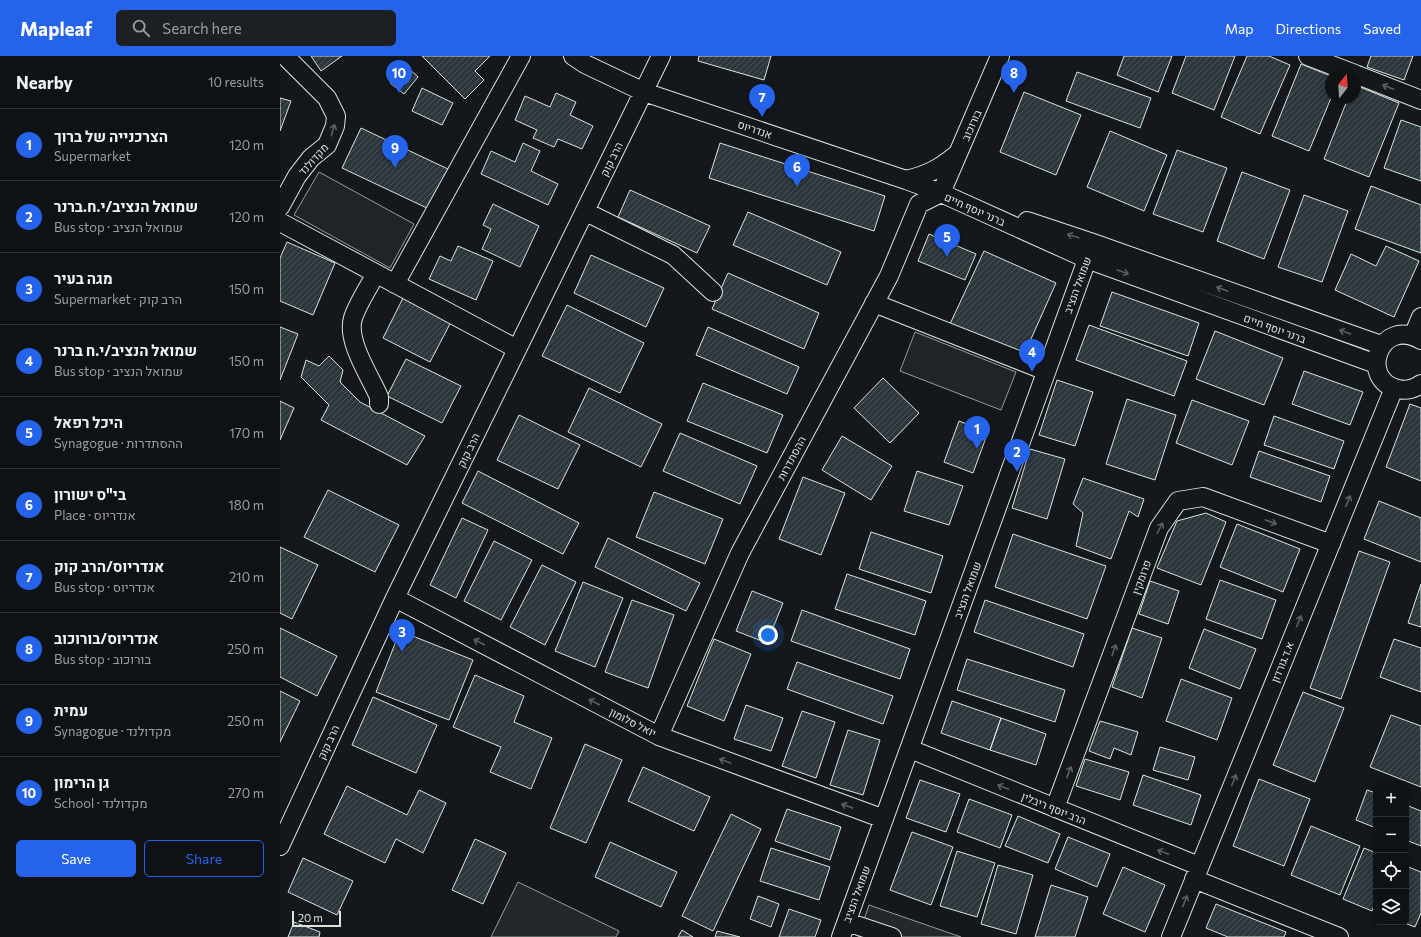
<!DOCTYPE html>
<html lang="en">
<head>
<meta charset="utf-8">
<style>
  :root { --surface:#0f1215; --page:#1d2022; --text:#f1f3f6; --muted:#9b9ea0; --line:#2f3234; --accent:#2563eb }
  body { margin:0; font-family:Commissioner,Heebo,sans-serif; background:var(--page); color:var(--text) }
  .controls { position:absolute; right:12px; bottom:12px; display:grid; overflow:hidden; border-radius:6px; box-shadow:0 2px 10px #0003 }
  .controls button { width:36px; height:36px; display:grid; place-items:center; padding:0; border:0; border-bottom:1px solid var(--line); background:var(--surface); color:var(--text); font:20px sans-serif }
  .compass { position:absolute; left:1045px; top:12px; width:36px; height:36px; border-radius:50%; background:var(--surface); box-shadow:0 2px 10px #0003; rotate:17deg }
  .scale { position:absolute; left:12px; bottom:10px; width:49px; box-sizing:border-box; padding-left:4px; border:2px solid #d8e6dc; border-top:0; font-size:11px; line-height:14px; white-space:nowrap; color:#d8e6dc; -webkit-text-stroke:3px #14181c; paint-order:stroke }
  .you { position:absolute; left:488px; top:579px; width:14px; height:14px; margin:-10px; border:3px solid #fff; border-radius:50%; background:#1a73e8; box-shadow:0 0 0 6px #1a73e833 }
  .badge { display:grid; place-items:center; width:26px; height:26px; border-radius:50%; background:var(--accent); color:#fff; font-size:13px; font-weight:700 }
  .pin { position:absolute; translate:-50% -33px; filter:drop-shadow(0 1px 2px #0008) }
  .pin::after { content:''; position:absolute; top:21px; width:14px; height:12px; background:inherit; clip-path:polygon(0 0,100% 0,50% 100%) }
  .list { margin:0; padding:0; list-style:none }
  h2 { display:flex; justify-content:space-between; align-items:center; height:52px; margin:0; padding:0 16px; font-size:17px }
  h2 small { font-size:13px; font-weight:400; color:var(--muted) }
  .list li { display:grid; grid-template-columns:26px 1fr auto; gap:12px; align-items:center; box-sizing:border-box; height:72px; padding:0 16px; border-top:1px solid var(--line) }
  .list b { display:block; font-size:15px; white-space:nowrap }
  .list p { margin:0; font-size:13px; white-space:nowrap; color:var(--muted) }
  .list em { font-size:13px; font-style:normal; color:var(--muted) }
  .actions { display:flex; gap:8px; padding:12px 16px }
  .actions a { flex:1; padding:9px 0; border:1px solid var(--accent); border-radius:6px; text-align:center; font-size:14px; color:var(--accent) }
  .actions .main { background:var(--accent); color:#fff }
  .icon { flex:none; width:22px; height:22px; fill:none; stroke:currentColor; stroke-width:2; stroke-linecap:round; stroke-linejoin:round }
  .map { position:relative; flex:none; width:1141px; height:881px; overflow:hidden }
  header { display:flex; align-items:center; gap:24px; box-sizing:border-box; height:56px; padding:0 20px; background:var(--accent); color:#fff }
  header strong { font-size:19px }
  nav { display:flex; gap:22px; margin-inline-start:auto; font-size:14px }
  .search { width:280px; height:36px; background:var(--page); display:flex; align-items:center; gap:10px; box-sizing:border-box; padding:0 14px; border-radius:6px; color:var(--muted); font-size:15px }
  main { display:flex }
  aside { flex:1; background:var(--surface) }
  .map>svg:first-child { display:block }
  .green { fill:#202428; stroke:#939e99 }
  .parking { fill:#24282b; stroke:#939e99 }
  .building { fill:url(#building-hatch); stroke:#d8e6dc }
  .lines { fill:none; stroke-linecap:round; stroke-linejoin:round }
  .minor-casing { stroke:#d8e6dc; stroke-width:20 }
  .minor { stroke:#14181c; stroke-width:18 }
  .oneway { stroke:#59605f }
  .labels { text-anchor:middle; dominant-baseline:central; stroke-width:3; stroke-linejoin:round; paint-order:stroke }
  .street-label { font-size:11px; fill:#d8e6dc; stroke:#14181c }
</style>
</head>
<body>
<header>
<strong>Mapleaf</strong>
<div class="search"><svg class="icon" aria-label="search" viewBox="0 0 24 24"><circle cx="10" cy="10" r="6"/><path d="M15 15l6 6"/></svg>Search here</div>
<nav><a>Map</a><a>Directions</a><a>Saved</a></nav>
</header>
<main>
<aside>
<h2>Nearby<small>10 results</small></h2>
<ul class="list">
<li><span class="badge">1</span><div><b>הצרכנייה של ברוך</b><p>Supermarket</p></div><em>120 m</em></li>
<li><span class="badge">2</span><div><b>שמואל הנציב/י.ח.ברנר</b><p>Bus stop · שמואל הנציב</p></div><em>120 m</em></li>
<li><span class="badge">3</span><div><b>מגה בעיר</b><p>Supermarket · הרב קוק</p></div><em>150 m</em></li>
<li><span class="badge">4</span><div><b>שמואל הנציב/י.ח ברנר</b><p>Bus stop · שמואל הנציב</p></div><em>150 m</em></li>
<li><span class="badge">5</span><div><b>היכל רפאל</b><p>Synagogue · ההסתדרות</p></div><em>170 m</em></li>
<li><span class="badge">6</span><div><b>בי&quot;ס ישורון</b><p>Place · אנדריוס</p></div><em>180 m</em></li>
<li><span class="badge">7</span><div><b>אנדריוס/הרב קוק</b><p>Bus stop · אנדריוס</p></div><em>210 m</em></li>
<li><span class="badge">8</span><div><b>אנדריוס/בורוכוב</b><p>Bus stop · בורוכוב</p></div><em>250 m</em></li>
<li><span class="badge">9</span><div><b>עמית</b><p>Synagogue · מקדולנד</p></div><em>250 m</em></li>
<li><span class="badge">10</span><div><b>גן הרימון</b><p>School · מקדולנד</p></div><em>270 m</em></li>
</ul>
<div class="actions"><a class="main">Save</a><a>Share</a></div>
</aside>
<div class="map">
<svg width="1141" height="881" viewBox="0 0 1141 881">
  <defs>
    <pattern id="building-hatch" width="6" height="6" patternUnits="userSpaceOnUse"><rect width="6" height="6" fill="#2c363c"/><path d="M-1 1l2-2M0 6l6-6M5 7l2-2" fill="none" stroke="#4a5358"/></pattern>
  </defs>
  <rect width="100%" height="100%" fill="#14181c"/>
  <!-- green -->
  <path class="green" d="M39 116 134 168 110 212 14 159Z
    M635 276 736 316 721 354 620 315Z"/>
  <!-- parking -->
  <path class="parking" d="M238 826 339 875 336 881H211Z
    M589 849 681 881H578Z"/>
  <!-- building -->
  <path class="building" d="M31 0H62L41 15Z
    M142 0H210L195 15 204 24 185 43Z
    M419 0H491L484 24 418 5Z
    M844 0H892L878 36 837 19Z
    M906 0H955L934 54 892 37Z
    M967 0H989L1010 9 980 78 941 61Z
    M1091 0H1133L1124 24 1087 11Z
    M1021 8 1051 20V42L1029 95 992 80Z
    M125 9 138 21 124 38 110 27Z
    M797 16 871 42 860 72 786 45Z
    M1075 29 1119 47 1089 121 1044 103 1068 42H1075Z
    M142 32 173 47 162 69 132 55Z
    M744 36 801 59 776 119 720 96Z
    M276 37 296 46 290 59 313 70 302 93 278 83 274 91 253 82 257 74 235 64 245 40 270 51Z
    M0 42 11 45 0 75Z
    M1121 64 1141 71V125L1104 112Z
    M81 72 168 113 149 153 62 112Z
    M830 75 887 99 864 155 807 131Z
    M243 87 260 95 251 115 278 128 268 149 201 118 211 95 235 106Z
    M440 87 605 140 594 175 429 122Z
    M897 94 947 112 923 176 873 158Z
    M962 116 1010 134 984 203 937 185Z
    M1091 130 1141 149V197L1075 173Z
    M350 134 430 170 417 197 338 161Z
    M1024 139 1068 155 1042 226 998 211Z
    M213 148 259 170 240 211 202 193 211 173 203 169Z
    M468 156 561 196 547 229 453 189Z
    M649 178 696 198 685 224 638 205Z
    M7 186 55 207 33 259 0 245V202Z
    M178 190 213 205 196 244 149 223 160 200 171 205Z
    M1106 190 1139 205 1114 261 1055 234 1071 198 1096 210Z
    M704 195 776 227 743 301 670 268Z
    M311 199 384 232 366 271 294 237Z
    M448 217 539 257 524 293 432 253Z
    M832 236 919 267 908 300 820 270Z
    M123 242 171 266 150 306 103 282Z
    M287 249 364 287 340 337 262 300Z
    M809 269 907 305 894 340 796 304Z
    M0 271 18 278 0 324Z
    M428 271 519 311 507 338 416 299Z
    M935 275 1003 302 984 349 916 323Z
    M49 300 63 314 60 326 80 346 145 380 127 409 41 364 49 349 21 321 26 304 39 310Z
    M126 303 181 330 162 367 107 340Z
    M1024 315 1083 336 1070 369 1012 348Z
    M603 322 639 357 610 387 574 352Z
    M777 324 813 336 795 390 759 379Z
    M423 327 503 359 487 397 407 365Z
    M309 332 382 368 361 411 288 376Z
    M847 343 896 359 875 424 826 408Z
    M912 344 969 365 952 409 896 387Z
    M0 345 14 352 0 384Z
    M1130 348 1141 352V425L1106 411Z
    M239 359 300 389 278 433 217 404Z
    M994 360 1064 385 1054 413 984 389Z
    M679 365 708 376 693 417 664 406Z
    M400 377 477 410 460 448 383 415Z
    M562 380 612 410 591 444 542 414Z
    M750 393 785 403 767 463 732 452Z
    M979 395 1050 420 1041 446 970 421Z
    M198 415 299 467 283 498 182 447Z
    M637 415 683 430 669 469 624 455Z
    M523 421 565 437 541 499 499 483Z
    M803 422 864 443 858 461 849 455 831 503 796 490 803 457 793 448Z
    M48 434 119 469 95 516 24 481Z
    M374 436 443 463 425 508 356 481Z
    M1099 445 1141 462V506L1084 483Z
    M926 457 946 466 921 529 877 512 897 465Z
    M182 462 208 474 176 542 150 529Z
    M957 468 1020 493 1003 536 940 511Z
    M591 476 663 500 651 537 579 513Z
    M733 478 826 510 807 563 715 531Z
    M328 482 420 527 406 555 315 511Z
    M214 485 252 504 221 564 184 545Z
    M0 491 38 509 12 563 0 557Z
    M1079 495 1110 506 1061 643 1030 632Z
    M262 509 296 526 265 589 230 571Z
    M567 518 646 545 635 579 555 553Z
    M940 524 996 544 982 583 926 563Z
    M870 525 899 535 888 568 859 558Z
    M303 526 343 542 315 611 275 595Z
    M1141 528V571L1128 567Z
    M472 535 503 547 487 587 456 575Z
    M352 544 394 559 368 632 325 616Z
    M705 544 804 578 793 611 694 576Z
    M522 554 630 593 620 623 511 585Z
    M0 572 57 600 37 640 0 621Z
    M852 572 882 582 862 642 832 631Z
    M924 573 976 593 960 633 909 612Z
    M120 575 193 604 169 664 96 636Z
    M434 583 471 598 444 665 407 650Z
    M1114 583 1141 592V636L1100 621Z
    M687 603 785 634 775 666 677 634Z
    M517 606 613 640 603 668 507 633Z
    M195 619 244 640 234 666 272 682 251 733 210 716 221 691 173 671Z
    M901 623 952 642 937 684 886 665Z
    M0 635 20 645 0 686Z
    M1023 636 1064 652 1035 726 993 709Z
    M93 641 157 669 136 717 72 689Z
    M672 645 721 662 710 694 661 677Z
    M466 649 503 662 491 695 454 683Z
    M522 655 555 666 536 722 502 710Z
    M1111 659 1141 670V731L1090 711Z
    M721 662 766 678 756 709 710 694Z
    M820 665 858 676 851 699 834 692 830 703 809 695Z
    M568 674 600 684 583 739 550 729Z
    M305 688 342 704 306 787 270 772Z
    M880 691 915 701 908 724 873 714Z
    M805 703 849 716 840 744 796 730Z
    M363 711 430 741 414 775 348 745Z
    M863 719 921 739 911 769 853 749Z
    M979 723 1030 743 1004 810 953 790Z
    M640 724 680 738 666 776 626 762Z
    M67 730 127 759 139 734 166 747 143 797 116 783 105 807 44 778Z
    M1087 734 1096 737V772L1076 764Z
    M689 743 732 759 720 792 677 776Z
    M1126 749 1141 755V790L1126 784Z
    M507 753 561 771 550 804 495 785Z
    M451 758 481 773 433 875 402 860Z
    M738 760 780 778 768 807 725 790Z
    M1031 770 1080 790 1060 839 1011 819Z
    M632 776 673 791 651 849 610 834Z
    M788 781 830 798 817 831 775 813Z
    M195 783 226 797 203 848 172 834Z
    M330 786 397 816 381 851 315 821Z
    M491 792 550 811 539 844 480 825Z
    M1084 792 1096 797V846L1092 855 1063 843Z
    M677 795 715 807 697 861 660 850Z
    M23 802 73 825 57 859 8 836Z
    M718 809 753 819 736 878 701 868Z
    M1126 810 1141 816V857L1135 871 1122 866H1126Z
    M843 811 885 829 865 876 823 858Z
    M771 829 808 841 795 881H755Z
    M478 840 499 848 491 871 470 863Z
    M936 848 1006 876 1004 881H948L926 872Z
    M509 853 541 864 535 881H499Z
    M14 866 40 876 39 881H8Z
    M402 874 413 881H398Z
    M437 875 460 881H435Z"/>
  <g class="lines">
    <defs>
      <path id="minor" d="M293 0 305 8 364 36 626 124 661 137 807 203 1096 308
        M1028 0 1075 18
        M1075 18 1141 44
        M626 124C647 119 659 113 676 99
        M661 137 720 0
        M0 151 17 120 31 102 47 89 55 70 56 60 47 42 5 0
        M306 156 393 199 433 236
        M747 165 813 187 1101 289
        M0 166 237 293
        M96 218C88 232 78 247 73 262 66 285 90 320 99 341V348
        M115 228 241 0
        M594 247 766 315
        M1133 280 1141 261
        M1141 284C1099 260 1078 324 1118 333 1126 335 1134 333 1141 328
        M115 542 379 680 604 763
        M379 680 460 497 609 220 639 148 661 137
        M630 693 919 810
        M775 752 879 472 898 445 923 441 1051 488
        M0 790 115 542 381 0
        M914 823 1059 881
        M567 866 612 881
        M561 881 813 187
        M891 881 1114 332"/>
    </defs>
    <!-- minor casing -->
    <use href="#minor" class="minor-casing"/>
    <!-- minor -->
    <use href="#minor" class="minor"/>
  </g>
  <!-- one-way arrows -->
  <defs><path id="oneway-shaft" d="M-6 0H5M1.5-3L5.5 0L1.5 3" fill="none" stroke-width="1.6" stroke-linecap="round" stroke-linejoin="round"/></defs>
  <g class="oneway">
    <use href="#oneway-shaft" transform="translate(1108 31) rotate(-159)"/>
    <use href="#oneway-shaft" transform="translate(53 74) rotate(-74)"/>
    <use href="#oneway-shaft" transform="translate(793 180) rotate(-162)"/>
    <use href="#oneway-shaft" transform="translate(843 216) rotate(20)"/>
    <use href="#oneway-shaft" transform="translate(942 233) rotate(-160)"/>
    <use href="#oneway-shaft" transform="translate(1065 276) rotate(-160)"/>
    <use href="#oneway-shaft" transform="translate(1068 445) rotate(-68)"/>
    <use href="#oneway-shaft" transform="translate(991 466) rotate(20)"/>
    <use href="#oneway-shaft" transform="translate(880 472) rotate(-62)"/>
    <use href="#oneway-shaft" transform="translate(1019 565) rotate(-68)"/>
    <use href="#oneway-shaft" transform="translate(199 586) rotate(-152)"/>
    <use href="#oneway-shaft" transform="translate(834 594) rotate(-70)"/>
    <use href="#oneway-shaft" transform="translate(314 646) rotate(-152)"/>
    <use href="#oneway-shaft" transform="translate(445 705) rotate(-160)"/>
    <use href="#oneway-shaft" transform="translate(789 716) rotate(-70)"/>
    <use href="#oneway-shaft" transform="translate(954 724) rotate(-68)"/>
    <use href="#oneway-shaft" transform="translate(723 731) rotate(-158)"/>
    <use href="#oneway-shaft" transform="translate(567 750) rotate(-160)"/>
    <use href="#oneway-shaft" transform="translate(883 796) rotate(-158)"/>
    <use href="#oneway-shaft" transform="translate(905 845) rotate(-68)"/>
  </g>
  <g class="labels">
    <!-- street labels -->
    <g class="street-label">
      <text transform="translate(691 69) rotate(-66)">בורוכוב</text>
      <text transform="translate(475 73) rotate(19)">אנדריוס</text>
      <text transform="translate(33 103) rotate(-48)">מקדולנד</text>
      <text transform="translate(331 103) rotate(-64)">הרב קוק</text>
      <text transform="translate(695 153) rotate(24)">ברנר יוסף חיים</text>
      <text transform="translate(797 229) rotate(-70)">שמואל הנציב</text>
      <text transform="translate(995 272) rotate(20)">ברנר יוסף חיים</text>
      <text transform="translate(188 394) rotate(-64)">הרב קוק</text>
      <text transform="translate(511 402) rotate(-62)">ההסתדרות</text>
      <text transform="translate(861 521) rotate(-70)">פרומקין</text>
      <text transform="translate(687 534) rotate(-70)">שמואל הנציב</text>
      <text transform="translate(1002 606) rotate(-68)">א.ד.גורדון</text>
      <text transform="translate(353 666) rotate(27)">יואל סלומון</text>
      <text transform="translate(48 686) rotate(-65)">הרב קוק</text>
      <text transform="translate(774 752) rotate(22)">הרב יוסף ריבלין</text>
      <text transform="translate(576 838) rotate(-70)">שמואל הנציב</text>
    </g>
  </g>
</svg>
<div class="controls">
<button>+</button>
<button>−</button>
<button><svg class="icon" aria-label="locate" viewBox="0 0 24 24"><circle cx="12" cy="12" r="6"/><path d="M12 2v4M12 18v4M2 12h4M18 12h4"/></svg></button>
<button><svg class="icon" aria-label="layers" viewBox="0 0 24 24"><path d="M12 4l9 5-9 5-9-5zM3 14l9 5 9-5"/></svg></button>
</div>
<svg class="compass" viewBox="-18 -18 36 36"><path d="M0-13l5 13h-10z" fill="#e53935"/><path d="M0 13l5-13h-10z" fill="#9b9ea0"/></svg>
<div class="scale">20 m</div>
<div class="you"></div>
<div class="pin badge" style="left:697px;top:393px">1</div>
<div class="pin badge" style="left:737px;top:416px">2</div>
<div class="pin badge" style="left:122px;top:596px">3</div>
<div class="pin badge" style="left:752px;top:316px">4</div>
<div class="pin badge" style="left:667px;top:201px">5</div>
<div class="pin badge" style="left:517px;top:131px">6</div>
<div class="pin badge" style="left:482px;top:61px">7</div>
<div class="pin badge" style="left:734px;top:37px">8</div>
<div class="pin badge" style="left:115px;top:112px">9</div>
<div class="pin badge" style="left:119px;top:37px">10</div>
</div>
</main>
</body>
</html>
